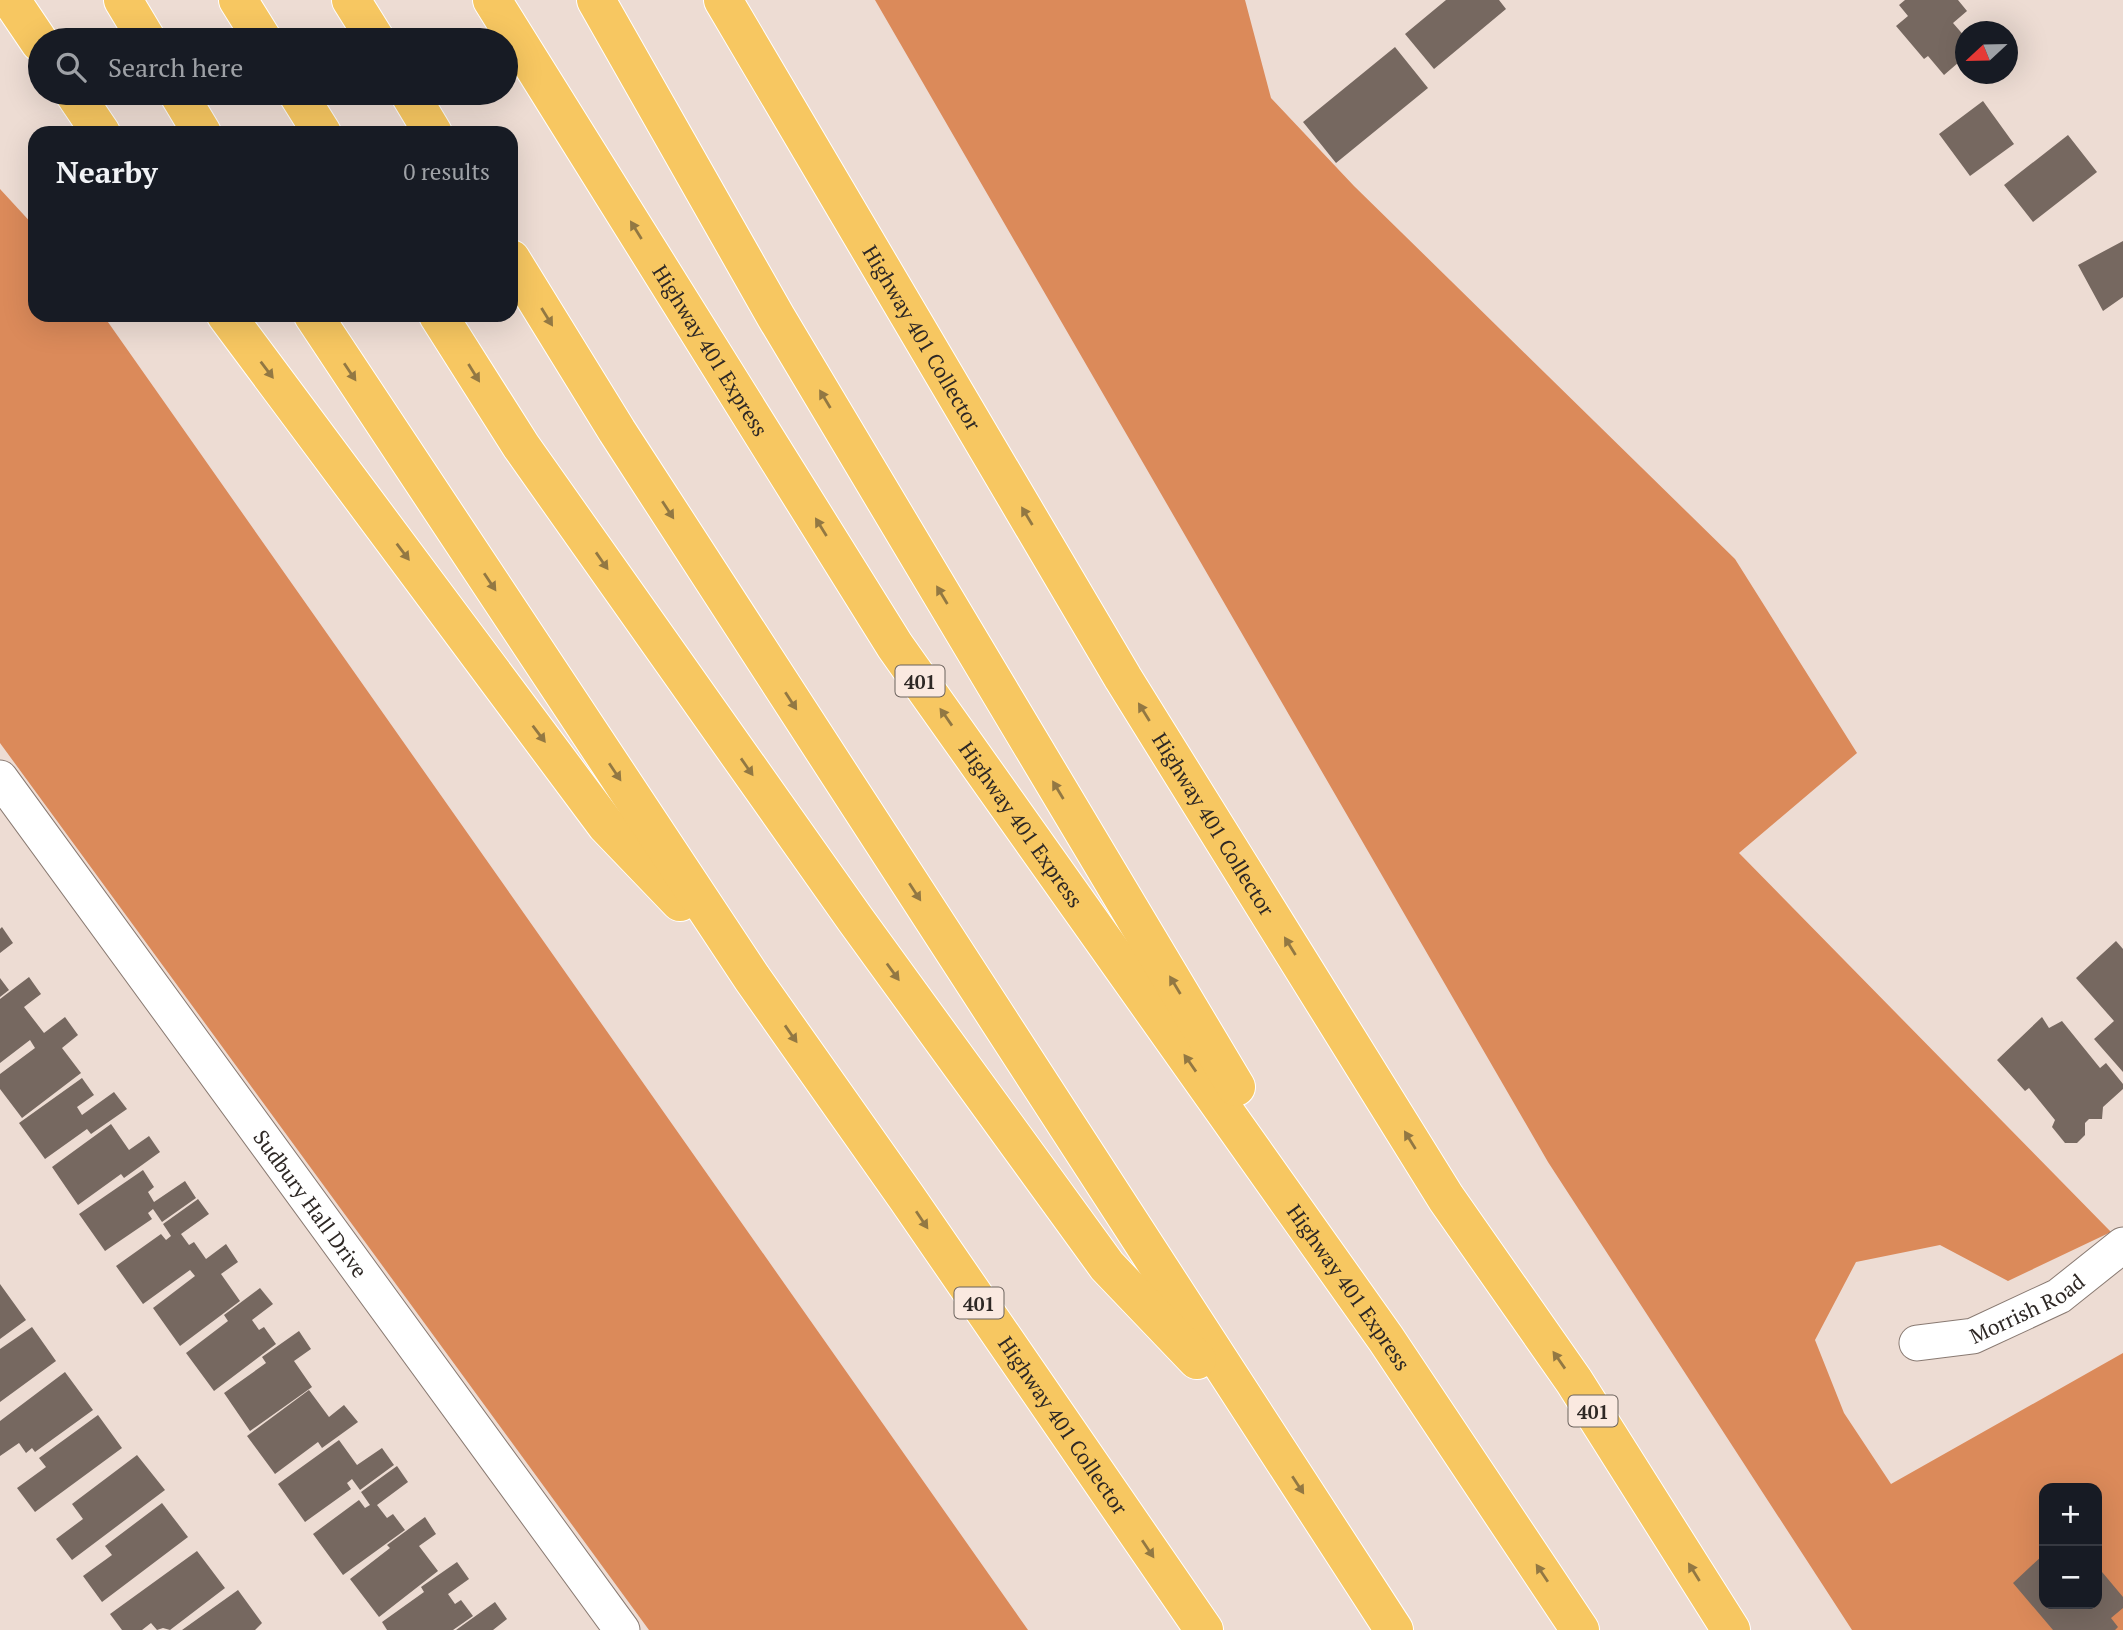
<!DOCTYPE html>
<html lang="en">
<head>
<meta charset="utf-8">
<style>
  :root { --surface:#171b24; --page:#20242c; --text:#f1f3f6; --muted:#9ea1a6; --line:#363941 }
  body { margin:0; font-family:"PT Serif",serif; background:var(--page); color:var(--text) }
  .controls { position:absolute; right:21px; bottom:21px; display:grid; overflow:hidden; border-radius:14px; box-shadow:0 7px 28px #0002 }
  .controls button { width:63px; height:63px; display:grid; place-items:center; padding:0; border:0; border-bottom:2px solid var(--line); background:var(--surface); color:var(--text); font:35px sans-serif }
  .compass { position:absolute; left:1955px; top:21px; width:63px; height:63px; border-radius:50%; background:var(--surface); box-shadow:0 7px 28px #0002; rotate:248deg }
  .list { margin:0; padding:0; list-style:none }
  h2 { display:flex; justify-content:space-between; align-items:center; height:91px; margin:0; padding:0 28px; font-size:30px }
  h2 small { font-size:23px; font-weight:400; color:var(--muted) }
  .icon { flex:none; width:38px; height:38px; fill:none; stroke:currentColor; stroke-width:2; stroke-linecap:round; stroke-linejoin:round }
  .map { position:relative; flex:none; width:2123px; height:1630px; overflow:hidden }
  .search { position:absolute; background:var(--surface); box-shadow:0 7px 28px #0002; left:28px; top:28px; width:490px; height:77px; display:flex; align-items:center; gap:18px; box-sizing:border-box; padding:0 24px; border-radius:38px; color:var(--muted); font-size:26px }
  .panel { position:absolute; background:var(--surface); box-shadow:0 7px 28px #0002; left:28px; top:126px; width:490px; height:196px; border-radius:21px }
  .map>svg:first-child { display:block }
  .forest { fill:#db8a5a; fill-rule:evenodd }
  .building { fill:#766860 }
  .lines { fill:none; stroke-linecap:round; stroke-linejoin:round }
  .minor-casing { stroke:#897a72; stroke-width:37 }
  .motorway-casing { stroke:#fff; stroke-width:40 }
  .minor { stroke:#fff; stroke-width:35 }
  .motorway { stroke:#f7c761; stroke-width:38 }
  .oneway { fill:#927843 }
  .labels { text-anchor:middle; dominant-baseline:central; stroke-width:7; stroke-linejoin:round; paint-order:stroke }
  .shield { fill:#fae9e0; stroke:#6b625d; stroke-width:2 }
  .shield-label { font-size:19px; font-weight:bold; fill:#2e2825 }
  .street-label { font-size:21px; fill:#2e2825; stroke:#fae9e0 }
</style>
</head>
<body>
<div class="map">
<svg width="2123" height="1630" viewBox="0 0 2123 1630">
  <rect width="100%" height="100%" fill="#eddcd3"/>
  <!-- forest -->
  <path class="forest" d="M875 0H1245L1271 98 1354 186 1735 559 1857 753 1739 853 2111 1232 2008 1281 1940 1245 1856 1262 1815 1340 1844 1413 1891 1484 2123 1353V1630H1852L1548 1162ZM2044 1488H2097V1604H2044Z
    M0 189 35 227V315H103L1028 1630H649L0 743Z"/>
  <!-- building -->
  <path class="building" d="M1446 0H1499L1506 9 1434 69 1405 34Z
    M1905 0H1958L1967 11 1953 23 1966 38V56L1944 75 1928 56 1924 59 1896 26 1908 16 1899 5Z
    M1395 47 1428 88 1336 163 1303 122Z
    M1983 101 2014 144 1970 176 1939 134Z
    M2068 135 2097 172 2033 222 2004 185Z
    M2123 241V297L2103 311 2078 265Z
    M2 927 13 943 0 953V929Z
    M2116 941 2123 949V1072L2094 1039 2114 1021 2076 978Z
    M29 977 41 994 24 1007 44 1033 65 1017 78 1035 62 1048 81 1073 22 1118 0 1089V1074L35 1048 30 1040 0 1063V999Z
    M0 978 9 990 0 997Z
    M2042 1017 2049 1028 2062 1021 2100 1068 2106 1063 2123 1084V1089L2103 1107 2102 1119H2089L2085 1123V1135L2077 1143H2065L2052 1127 2055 1120 2029 1088 2025 1091 1997 1060Z
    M82 1078 94 1095 77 1107 82 1115 114 1092 127 1109 91 1134 87 1129 45 1159 19 1123Z
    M111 1124 129 1150 149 1136 160 1152 124 1178 121 1174 78 1205 52 1167Z
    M143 1170 154 1187 148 1192 154 1202 185 1181 196 1198 162 1222 153 1209 148 1213 152 1219 105 1251 79 1214Z
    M198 1199 209 1214 181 1234 189 1245 194 1242 206 1259 226 1244 238 1262 221 1274 240 1301 180 1346 153 1308 195 1276 190 1270 143 1304 116 1266 161 1234 166 1240 171 1236 163 1224Z
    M0 1284 26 1320 0 1339Z
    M260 1288 273 1304 252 1320 259 1330 264 1327 276 1344 214 1391 186 1353 228 1321 224 1315Z
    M32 1327 56 1361 0 1402V1349Z
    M299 1331 311 1349 294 1361 312 1387 250 1431 224 1393 266 1363 262 1357Z
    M65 1372 93 1410 35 1452 32 1448 26 1453 19 1443 0 1456V1421Z
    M309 1390 329 1417 344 1405 358 1422 322 1448 318 1442 275 1474 247 1436Z
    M98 1415 122 1448 35 1512 17 1488 46 1467 39 1458Z
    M339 1440 357 1465 382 1448 394 1465 360 1490 352 1479 347 1483 351 1489 305 1522 278 1484Z
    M137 1455 165 1490 72 1560 56 1539 83 1519 72 1504Z
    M397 1466 408 1482 377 1505 387 1518 393 1514 405 1530 343 1575 313 1534 359 1500 365 1508 370 1505 361 1492Z
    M162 1503 188 1537 102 1602 83 1576 112 1555 105 1546Z
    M425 1517 436 1534 419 1546 438 1571 379 1617 350 1579 390 1548 387 1545Z
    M197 1551 225 1588 170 1630 163 1628 157 1630 151 1623 142 1630H122L110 1614Z
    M2044 1554V1604H2097V1566L2123 1597V1608L2111 1618 2118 1627 2115 1630H2053L2013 1583Z
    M457 1562 469 1579 448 1594 455 1604 461 1600 473 1616 453 1630H387L382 1622 424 1592 421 1587Z
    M238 1590 262 1623 255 1630H182Z
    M495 1602 507 1619 493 1630H456Z"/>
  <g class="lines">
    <defs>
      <g id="minor">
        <path id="s1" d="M0 778 622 1630"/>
        <path id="s2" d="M1917 1343 1973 1336 2059 1296 2123 1245"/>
      </g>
      <g id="motorway">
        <path d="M11 0 40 43"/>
        <path d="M123 0 147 40"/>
        <path d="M238 0 263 40"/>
        <path d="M351 0 376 40"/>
        <path id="s3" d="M492 0 895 646 1386 1339 1580 1630"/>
        <path d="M596 0 776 317 1236 1087"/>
        <path id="s4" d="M723 0 1123 678 1446 1198 1574 1381 1731 1630"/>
        <path d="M74 93 101 133"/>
        <path d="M178 93 202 133"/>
        <path d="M297 93 322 133"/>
        <path d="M409 93 433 133"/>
        <path d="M511 259 617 431 1394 1630"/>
        <path d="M226 315 606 825 680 902"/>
        <path id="s5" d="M313 315 752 978 907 1198 1204 1630"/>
        <path d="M438 315 521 446 855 919 1107 1266 1197 1360"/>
      </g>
    </defs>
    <!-- minor casing -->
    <use href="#minor" class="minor-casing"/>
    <!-- motorway casing -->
    <use href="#motorway" class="motorway-casing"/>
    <!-- minor -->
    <use href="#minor" class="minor"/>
    <!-- motorway -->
    <use href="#motorway" class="motorway"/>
  </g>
  <!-- one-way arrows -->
  <defs><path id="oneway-solid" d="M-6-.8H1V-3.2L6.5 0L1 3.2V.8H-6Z" transform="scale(1.75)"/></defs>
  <g class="oneway">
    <use href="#oneway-solid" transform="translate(636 230) rotate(-122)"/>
    <use href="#oneway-solid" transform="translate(547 317) rotate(58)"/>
    <use href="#oneway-solid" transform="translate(267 370) rotate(53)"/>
    <use href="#oneway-solid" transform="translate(350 372) rotate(56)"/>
    <use href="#oneway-solid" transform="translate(474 373) rotate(58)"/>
    <use href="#oneway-solid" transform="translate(825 399) rotate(-121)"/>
    <use href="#oneway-solid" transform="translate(668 510) rotate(57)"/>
    <use href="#oneway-solid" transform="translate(1027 516) rotate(-121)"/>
    <use href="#oneway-solid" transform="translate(821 527) rotate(-122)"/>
    <use href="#oneway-solid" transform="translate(403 552) rotate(53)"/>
    <use href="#oneway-solid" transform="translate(602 561) rotate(55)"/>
    <use href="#oneway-solid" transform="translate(490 582) rotate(56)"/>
    <use href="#oneway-solid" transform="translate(942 595) rotate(-121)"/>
    <use href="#oneway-solid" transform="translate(791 701) rotate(57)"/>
    <use href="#oneway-solid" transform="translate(1144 712) rotate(-122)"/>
    <use href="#oneway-solid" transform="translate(946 717) rotate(-125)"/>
    <use href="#oneway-solid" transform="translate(539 734) rotate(53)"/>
    <use href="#oneway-solid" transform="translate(747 767) rotate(55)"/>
    <use href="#oneway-solid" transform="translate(615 772) rotate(56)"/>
    <use href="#oneway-solid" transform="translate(1058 790) rotate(-121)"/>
    <use href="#oneway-solid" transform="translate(915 892) rotate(57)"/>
    <use href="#oneway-solid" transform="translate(1290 946) rotate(-122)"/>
    <use href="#oneway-solid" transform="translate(893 972) rotate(54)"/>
    <use href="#oneway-solid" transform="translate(1175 985) rotate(-121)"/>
    <use href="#oneway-solid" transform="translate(791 1034) rotate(55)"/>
    <use href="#oneway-solid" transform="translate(1190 1063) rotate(-125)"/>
    <use href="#oneway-solid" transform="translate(1410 1140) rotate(-122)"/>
    <use href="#oneway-solid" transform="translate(922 1220) rotate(56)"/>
    <use href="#oneway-solid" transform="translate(1559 1360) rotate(-125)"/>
    <use href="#oneway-solid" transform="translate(1298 1485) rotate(57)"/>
    <use href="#oneway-solid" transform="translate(1148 1549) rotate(56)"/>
    <use href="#oneway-solid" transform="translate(1694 1572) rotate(-122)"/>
    <use href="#oneway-solid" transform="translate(1542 1573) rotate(-124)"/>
  </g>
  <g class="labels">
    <!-- shield labels -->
    <g class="shield">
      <rect x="895.5" y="665.5" width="49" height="31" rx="5"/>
      <rect x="954.5" y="1287.5" width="49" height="31" rx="5"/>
      <rect x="1568.5" y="1395.5" width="49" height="31" rx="5"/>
    </g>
    <g class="shield-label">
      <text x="920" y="681">401</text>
      <text x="979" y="1303">401</text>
      <text x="1593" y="1411">401</text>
    </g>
    <!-- street labels -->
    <g class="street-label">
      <text stroke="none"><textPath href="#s4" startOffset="392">Highway 401 Collector</textPath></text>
      <text stroke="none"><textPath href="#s3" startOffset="413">Highway 401 Express</textPath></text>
      <text stroke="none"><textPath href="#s3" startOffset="980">Highway 401 Express</textPath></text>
      <text stroke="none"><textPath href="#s4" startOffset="959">Highway 401 Collector</textPath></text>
      <text stroke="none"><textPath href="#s1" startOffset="527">Sudbury Hall Drive</textPath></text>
      <text stroke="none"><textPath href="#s3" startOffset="1547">Highway 401 Express</textPath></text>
      <text stroke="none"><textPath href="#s2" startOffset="117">Morrish Road</textPath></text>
      <text stroke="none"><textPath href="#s5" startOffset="1340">Highway 401 Collector</textPath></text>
    </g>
  </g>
</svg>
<div class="controls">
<button>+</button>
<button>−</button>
</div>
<svg class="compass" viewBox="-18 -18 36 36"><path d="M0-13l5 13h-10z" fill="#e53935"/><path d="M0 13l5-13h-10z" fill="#9ea1a6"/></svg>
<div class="search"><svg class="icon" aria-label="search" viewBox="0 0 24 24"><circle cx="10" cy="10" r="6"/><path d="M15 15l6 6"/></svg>Search here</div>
<section class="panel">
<h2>Nearby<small>0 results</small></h2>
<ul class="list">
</ul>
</section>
</div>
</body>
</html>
